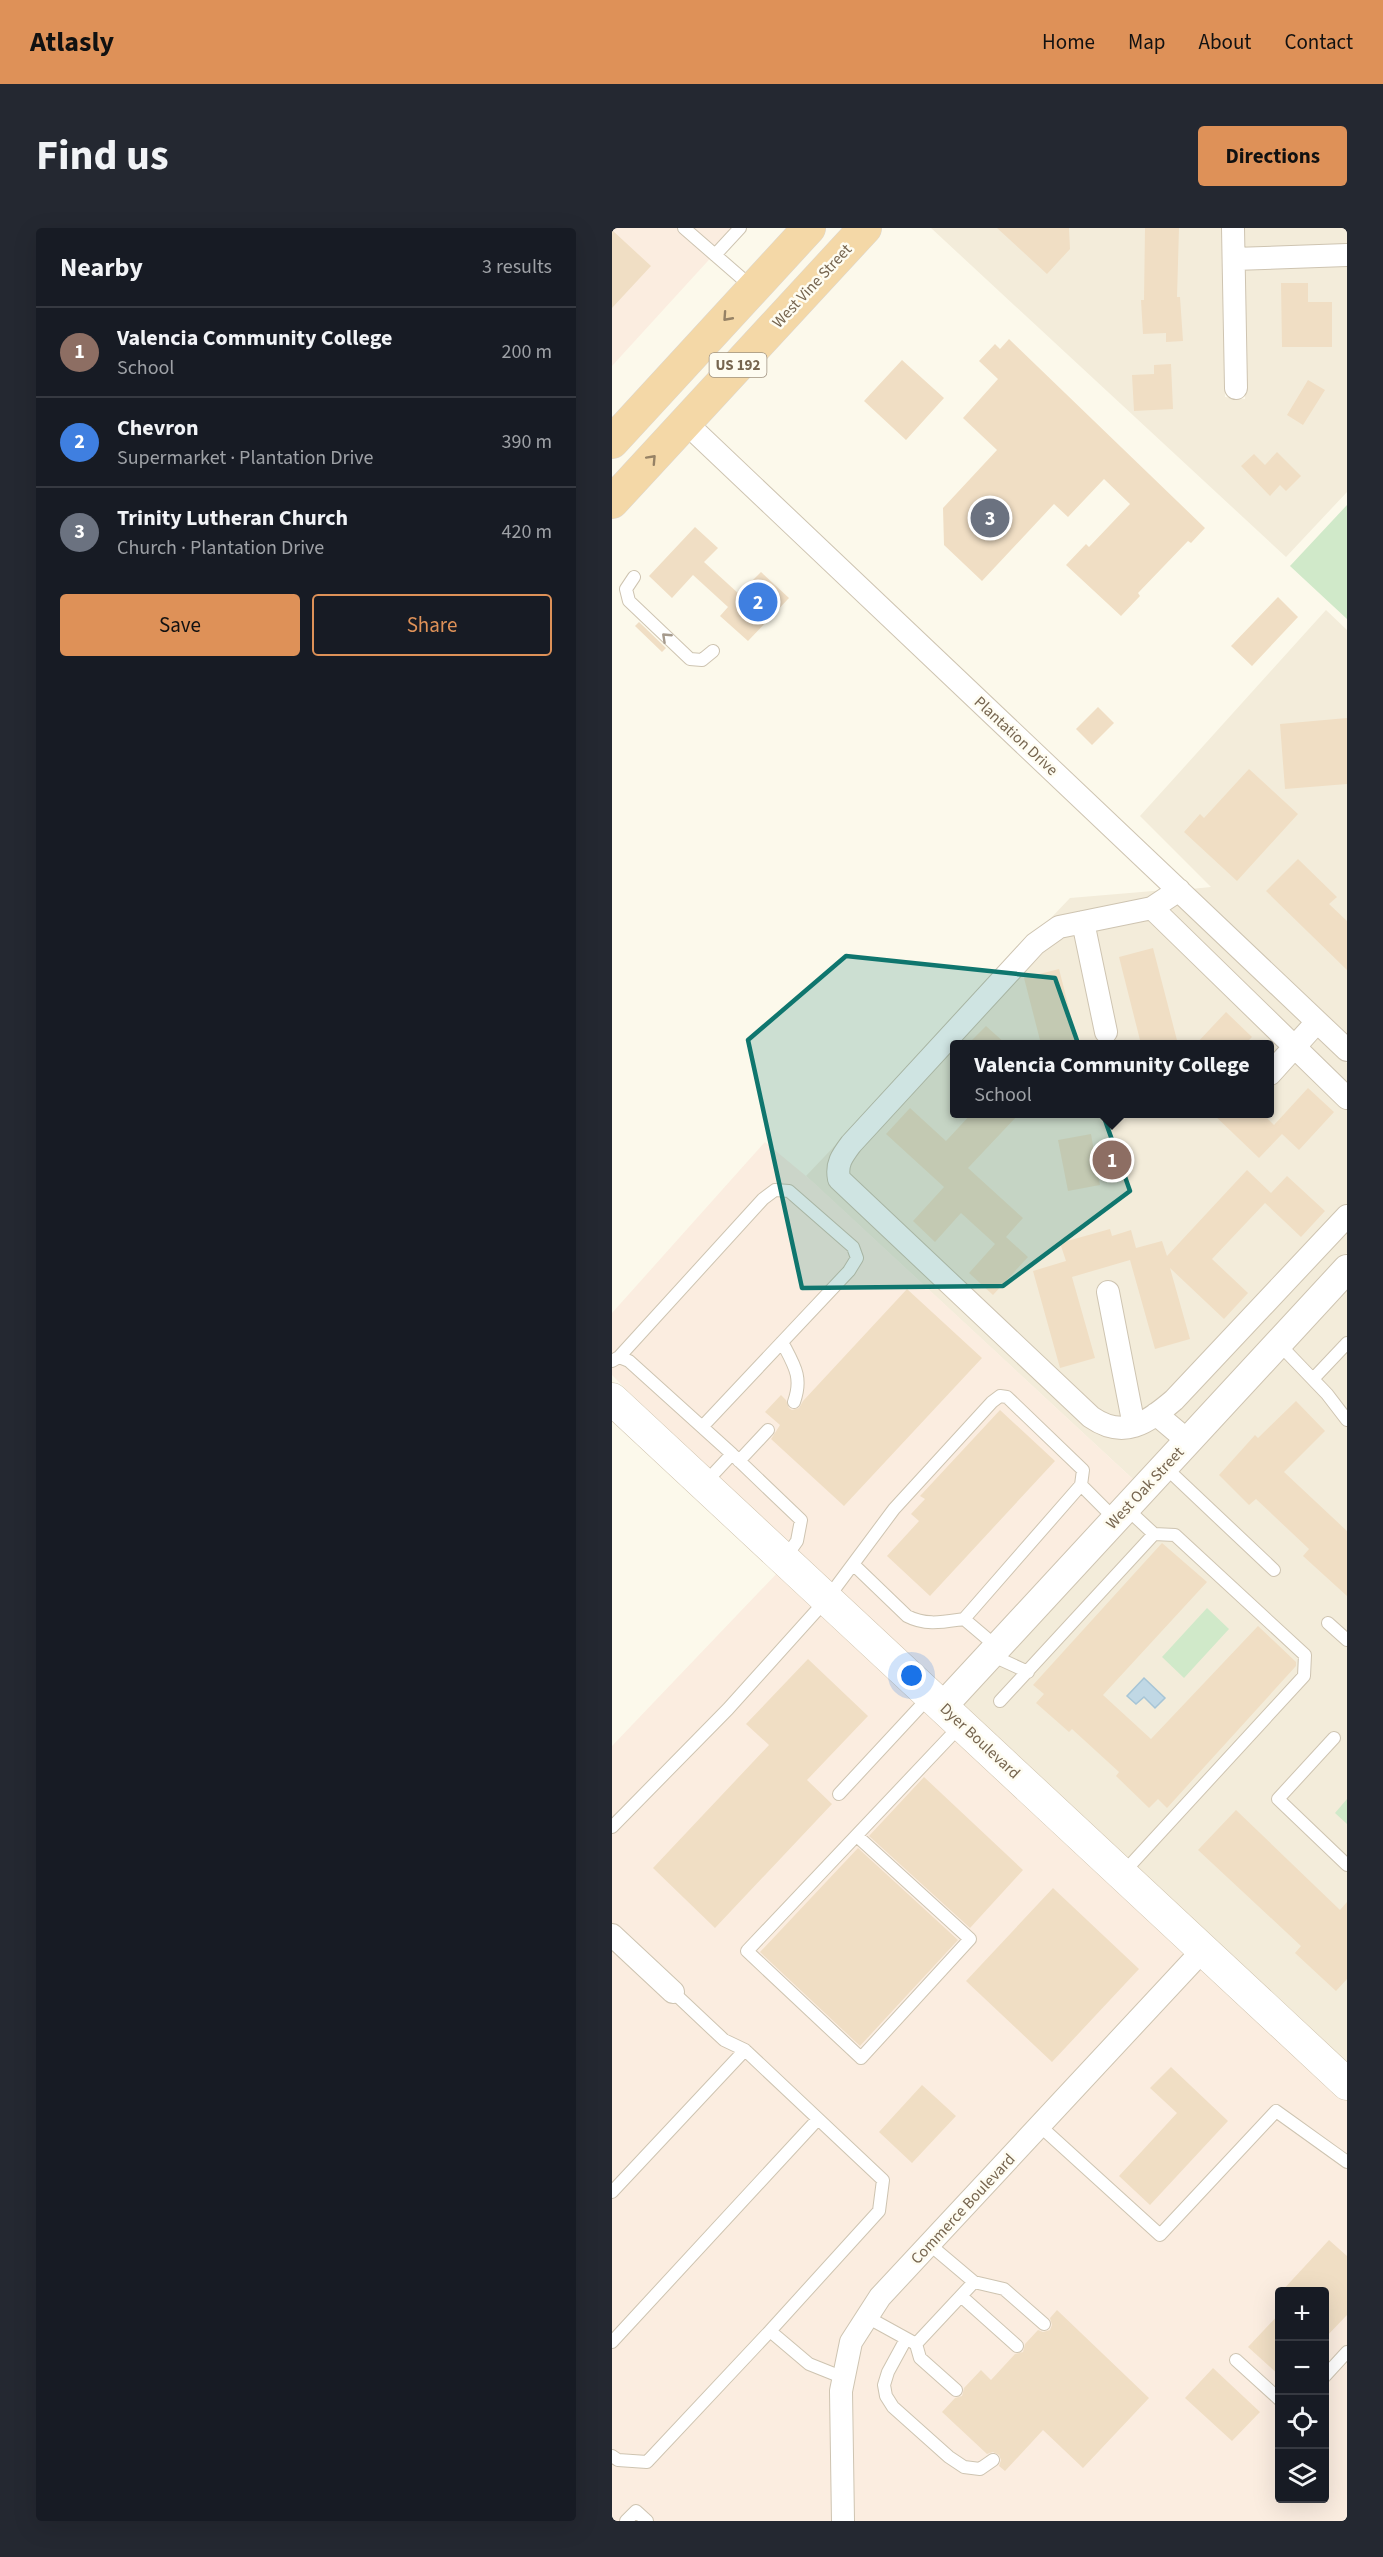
<!DOCTYPE html>
<html lang="en">
<head>
<meta charset="utf-8">
<style>
  :root { --surface:#171b24; --page:#242831; --text:#f1f3f6; --muted:#9ea1a6; --line:#363941; --accent:#de9158 }
  body { margin:0; font-family:"Source Sans 3",sans-serif; background:var(--page); color:var(--text) }
  .controls { position:absolute; right:18px; bottom:18px; display:grid; overflow:hidden; border-radius:6px; box-shadow:0 6px 24px #0002 }
  .controls button { width:54px; height:54px; display:grid; place-items:center; padding:0; border:0; border-bottom:2px solid var(--line); background:var(--surface); color:var(--text); font:30px sans-serif }
  .you { position:absolute; left:300px; top:1448px; width:21px; height:21px; margin:-15px; border:4px solid #fff; border-radius:50%; background:#1a73e8; box-shadow:0 0 0 9px #1a73e833 }
  .badge { display:grid; place-items:center; width:39px; height:39px; border-radius:50%; background:var(--accent); color:#fff; font-size:20px; font-weight:700 }
  .pin { position:absolute; translate:-50% -50%; border:3px solid #fff; box-shadow:0 2px 6px #0006 }
  .popup { position:absolute; left:338px; top:812px; width:324px; height:78px; box-sizing:border-box; display:grid; place-content:center; border-radius:6px; background:var(--surface); filter:drop-shadow(0 2px 4px #0005); font-size:20px; white-space:nowrap; color:var(--muted) }
  .popup b { font-size:22px; color:var(--text) }
  .popup::after { content:''; position:absolute; left:50%; top:100%; margin-left:-12px; border:12px solid transparent; border-top-color:var(--surface) }
  .list { margin:0; padding:0; list-style:none }
  h2 { display:flex; justify-content:space-between; align-items:center; height:78px; margin:0; padding:0 24px; font-size:26px }
  h2 small { font-size:20px; font-weight:400; color:var(--muted) }
  .list li { display:grid; grid-template-columns:39px 1fr auto; gap:18px; align-items:center; box-sizing:border-box; height:90px; padding:0 24px; border-top:2px solid var(--line) }
  .list b { display:block; font-size:22px; white-space:nowrap }
  .list p { margin:0; font-size:20px; white-space:nowrap; color:var(--muted) }
  .list em { font-size:20px; font-style:normal; color:var(--muted) }
  .actions { display:flex; gap:12px; padding:18px 24px }
  .actions a { flex:1; padding:14px 0; border:2px solid var(--accent); border-radius:6px; text-align:center; font-size:21px; color:var(--accent) }
  .actions .main { background:var(--accent); color:#111 }
  .icon { flex:none; width:33px; height:33px; fill:none; stroke:currentColor; stroke-width:2; stroke-linecap:round; stroke-linejoin:round }
  .map { position:relative; flex:none; width:735px; height:2293px; overflow:hidden; border-radius:6px }
  header { display:flex; align-items:center; gap:36px; box-sizing:border-box; height:84px; padding:0 30px; background:var(--accent); color:#111 }
  header strong { font-size:28px }
  nav { display:flex; gap:33px; margin-inline-start:auto; font-size:21px }
  .intro { display:flex; align-items:center; justify-content:space-between; box-sizing:border-box; height:144px; padding:0 36px }
  h1 { margin:0; font-size:42px }
  .button { padding:15px 27px; border-radius:6px; background:var(--accent); color:#111; font-size:21px; font-weight:700 }
  main { display:flex; gap:36px; padding:0 36px }
  aside { flex:1; background:var(--surface); border-radius:6px; box-shadow:0 6px 24px #0002 }
  .map>svg:first-child { display:block }
  .residential { fill:#f3ecda; fill-rule:evenodd }
  .commercial { fill:#fbede0; fill-rule:evenodd }
  .green { fill:#d0e9c9 }
  .water { fill:#c0d8e5; stroke:#a6c5d6; stroke-width:1.5 }
  .building { fill:#f0dec4 }
  .lines { fill:none; stroke-linecap:round; stroke-linejoin:round }
  .service-casing { stroke:#cec4b1; stroke-width:14 }
  .minor-casing { stroke:#cec4b1; stroke-width:24 }
  .tertiary-casing { stroke:#cec4b1; stroke-width:30 }
  .secondary-casing { stroke:#d0c4ae; stroke-width:33 }
  .trunk-casing { stroke:#dbd7d1; stroke-width:34 }
  .service { stroke:#fff; stroke-width:12 }
  .minor { stroke:#fff; stroke-width:22 }
  .tertiary { stroke:#fff; stroke-width:28 }
  .secondary { stroke:#fff; stroke-width:32 }
  .trunk { stroke:#f4d8a7; stroke-width:33 }
  .oneway { stroke:#968265 }
  .oneway2 { stroke:#a69b8d }
  .marked { fill:#0f766e; fill-opacity:0.2; stroke:#0f766e; stroke-width:4.5; stroke-linejoin:round }
  .labels { text-anchor:middle; dominant-baseline:central; stroke-width:5; stroke-linejoin:round; paint-order:stroke }
  .shield { fill:#fefcf1; stroke:#9f9280; stroke-width:1.5 }
  .shield-label { font-size:15px; font-weight:bold; fill:#76654f }
  .street-label { font-size:16px; fill:#76654f; stroke:#fefcf1 }
</style>
</head>
<body>
<header>
<strong>Atlasly</strong>
<nav><a>Home</a><a>Map</a><a>About</a><a>Contact</a></nav>
</header>
<div class="intro"><h1>Find us</h1><a class="button">Directions</a></div>
<main>
<aside>
<h2>Nearby<small>3 results</small></h2>
<ul class="list">
<li><span class="badge" style="background:#8d6e63">1</span><div><b>Valencia Community College</b><p>School</p></div><em>200 m</em></li>
<li><span class="badge" style="background:#3f7fe0">2</span><div><b>Chevron</b><p>Supermarket · Plantation Drive</p></div><em>390 m</em></li>
<li><span class="badge" style="background:#6b7280">3</span><div><b>Trinity Lutheran Church</b><p>Church · Plantation Drive</p></div><em>420 m</em></li>
</ul>
<div class="actions"><a class="main">Save</a><a>Share</a></div>
</aside>
<div class="map">
<svg width="735" height="2293" viewBox="0 0 735 2293">
  <rect width="100%" height="100%" fill="#fcf9eb"/>
  <!-- residential -->
  <path class="residential" d="M319 0H611L613 169 633 171 632 41 735 37V264L674 329Z
    M631 0H735V17L632 20Z
    M714 382 735 402V809L579 661 599 659 528 588Z
    M553 662 735 835V1025L523 1253 194 948 458 670ZM342 816H658V886H342Z
    M735 1057V1842L345 1478Z"/>
  <!-- commercial -->
  <path class="commercial" d="M0 0H126L0 138Z
    M153 914 200 953 523 1253 329 1464 106 1256 0 1147V1085Z
    M169 1341 735 1869V2293H0V1518ZM668 2064H712V2270H668Z"/>
  <!-- green -->
  <path class="green" d="M735 277V391L678 338Z
    M595 1380 617 1401 572 1450 550 1429Z
    M735 1571V1596L723 1585Z"/>
  <!-- water -->
  <path class="water" d="M532 1450 553 1470 543 1480 532 1469 524 1476 515 1468Z"/>
  <!-- building -->
  <path class="building" d="M385 0H457L458 21 435 46Z
    M533 0H567L565 69H568L571 113 554 114V105L531 106 529 72H532Z
    M0 2 39 38 0 80Z
    M669 55H696V74H720V119H670Z
    M397 111 593 300 579 315 576 313 526 365 528 368 509 388 454 337 474 316 477 319 518 276 492 251 456 289 442 276 370 353 332 317 331 280 385 222 351 190 386 151 367 133 383 116 388 121Z
    M290 132 332 170 294 212 252 173Z
    M559 136 561 181 522 183 520 147 542 146V137Z
    M696 152 713 162 691 197 675 187Z
    M665 224 689 248 674 263 668 257 658 268 629 238 642 226 653 237Z
    M83 299 106 320 92 334 127 366 149 344 177 370 136 413 108 388 116 379 81 347 60 370 37 348Z
    M666 369 686 389 640 438 619 418Z
    M27 394 54 420 50 424 23 398Z
    M486 479 502 495 480 517 464 501Z
    M735 490V556L673 561 668 496Z
    M637 541 686 586 625 653 572 604 588 586 592 590Z
    M686 631 725 669 717 676 735 693V742L654 663Z
    M541 720 566 816H529L507 729Z
    M447 741 466 816H429L412 750Z
    M614 784 640 809 633 816H584Z
    M374 798 394 816H356Z
    M696 860 722 884 687 922 670 906 647 930 600 885H650L662 897Z
    M298 880 334 913 360 885H408L356 940 411 990 394 1009 416 1029 381 1067 357 1045 383 1016 349 985 323 1014 301 993 332 959 274 906Z
    M479 906 488 957 456 963 446 912Z
    M635 942 659 965 675 948 713 983 689 1009 653 975 600 1031 636 1065 612 1091 558 1040 578 1111 543 1121 518 1032 460 1049 483 1130 448 1140 421 1043 454 1033 448 1015 498 1001 500 1008 519 1002 524 1020 550 1013 555 1028Z
    M295 1061 370 1130 232 1278 159 1211 168 1197 153 1184 169 1167 174 1172 177 1180 180 1182 187 1180 191 1173Z
    M684 1173 713 1203 672 1244 735 1303V1368L691 1328 697 1321 644 1271 637 1277 607 1247 643 1207 646 1210Z
    M388 1182 443 1233 318 1368 275 1328 307 1293 299 1286 313 1271 308 1268Z
    M550 1315 595 1354 491 1467 539 1511 646 1398 684 1434V1438L555 1580 546 1571 537 1580 504 1548 507 1544 460 1501 457 1504 424 1475 432 1466 421 1457Z
    M196 1431 256 1488 195 1552 220 1576 103 1700 41 1640 157 1517 134 1496Z
    M312 1549 411 1642 358 1700 257 1608Z
    M624 1582 728 1682 735 1674V1751L724 1763 683 1725 689 1718 586 1622Z
    M246 1620 346 1712 248 1818 148 1724Z
    M441 1660 527 1741 440 1834 354 1753Z
    M559 1839 616 1893 538 1977 507 1948 565 1885 538 1860Z
    M310 1857 344 1888 300 1935 267 1904Z
    M717 2012 735 2028V2087L712 2111V2064H669Z
    M445 2082 537 2170 471 2240 431 2202 393 2243 387 2238 389 2232 387 2227 381 2224 375 2226 330 2184 343 2170 350 2168 352 2160 369 2142 379 2152 403 2126 411 2124 413 2116 426 2102 431 2104 438 2102 440 2097 438 2090Z
    M668 2085V2148L636 2119Z
    M601 2140 648 2184 620 2213 573 2170Z"/>
  <g class="lines">
    <defs>
      <path id="service" d="M72 0 141 60
        M103 27 128 0
        M22 349 14 361 17 373 78 431 90 432 101 423
        M170 1114C182 1137 191 1149 182 1174
        M667 1116 715 1166 735 1192
        M7 1129 151 971 163 962 177 963 241 1019 245 1030 237 1043 91 1198
        M0 1133 7 1129 17 1133 120 1226
        M701 1151 735 1115
        M127 1233 156 1202
        M552 1238 662 1342
        M92 1256 120 1226 189 1292 185 1313 173 1330
        M514 1280 542 1306
        M242 1337 295 1388C314 1398 331 1394 352 1391
        M716 1395 735 1412
        M385 1419 352 1391 469 1257
        M379 1427 416 1444
        M388 1473 542 1306 563 1307 693 1427 692 1448 511 1645
        M722 1510 666 1571 735 1637
        M227 1566 318 1468
        M0 1599 116 1481 215 1371 282 1281 380 1174 388 1168 395 1169 471 1242 469 1257 503 1291
        M245 1608 358 1711 249 1830 135 1723 349 1497
        M61 1764 112 1812 133 1822 271 1952 267 1983 158 2103 197 2136 232 2150
        M428 1898 548 2007 664 1883 735 1934
        M0 1964 133 1822
        M362 2054 392 2061 432 2096
        M349 2068 405 2118
        M255 2089 304 2116 362 2054 317 2016
        M294 2111 276 2144 272 2157 274 2168 281 2179 337 2229 352 2239 368 2241 381 2232
        M0 2114 206 1891
        M304 2116 308 2130 344 2162
        M624 2132 668 2172
        M712 2149 735 2124
        M0 2228 6 2232 35 2234 158 2103
        M14 2293 24 2283 35 2293"/>
      <path id="minor" d="M621 0 624 160
        M622 31 735 27
        M73 194 735 822
        M567 662 540 680 447 699 423 716 239 916C230 928 224 936 227 951L479 1189C512 1212 535 1195 562 1172L735 988
        M540 680 735 870
        M471 694 494 804
        M658 846 705 794
        M496 1064 522 1198
        M544 1186 576 1213
        M0 1707 61 1764
        M231 2293 229 2163 239 2114 268 2069 592 1721"/>
      <path id="tertiary" d="M331 1478 735 1041"/>
      <path id="secondary" d="M0 1171 735 1856"/>
      <path id="trunk" d="M0 214 197 0
        M0 274 253 0"/>
    </defs>
    <!-- service casing -->
    <use href="#service" class="service-casing"/>
    <!-- minor casing -->
    <use href="#minor" class="minor-casing"/>
    <!-- tertiary casing -->
    <use href="#tertiary" class="tertiary-casing"/>
    <!-- secondary casing -->
    <use href="#secondary" class="secondary-casing"/>
    <!-- trunk casing -->
    <use href="#trunk" class="trunk-casing"/>
    <!-- service -->
    <use href="#service" class="service"/>
    <!-- minor -->
    <use href="#minor" class="minor"/>
    <!-- tertiary -->
    <use href="#tertiary" class="tertiary"/>
    <!-- secondary -->
    <use href="#secondary" class="secondary"/>
    <!-- trunk -->
    <use href="#trunk" class="trunk"/>
  </g>
  <!-- one-way arrows -->
  <defs><path id="oneway-chevron" d="M-2-3.5L2.5 0L-2 3.5" fill="none" stroke-width="1.6" stroke-linecap="round" stroke-linejoin="round" transform="scale(1.5)"/></defs>
  <g class="oneway">
    <use href="#oneway-chevron" transform="translate(115 89) rotate(132)"/>
    <use href="#oneway-chevron" transform="translate(40 231) rotate(-47)"/>
  </g>
  <use class="oneway2" href="#oneway-chevron" transform="translate(54 409) rotate(-137)"/>
  <!-- marked area -->
  <path class="marked" d="M234 728 443 750 518 963 391 1058 190 1060 136 812Z"/>
  <g class="labels">
    <!-- shield labels -->
    <rect class="shield" x="97.5" y="125" width="57" height="24" rx="4.5"/>
    <g class="shield-label">
      <text x="126" y="137">US 192</text>
    </g>
    <!-- street labels -->
    <g class="street-label">
      <text transform="translate(200 58) rotate(-47)">West Vine Street</text>
      <text transform="translate(404 508) rotate(43)">Plantation Drive</text>
      <text transform="translate(533 1260) rotate(-47)">West Oak Street</text>
      <text transform="translate(368 1513) rotate(43)">Dyer Boulevard</text>
      <text transform="translate(351 1981) rotate(-47)">Commerce Boulevard</text>
    </g>
  </g>
</svg>
<div class="controls">
<button>+</button>
<button>−</button>
<button><svg class="icon" aria-label="locate" viewBox="0 0 24 24"><circle cx="12" cy="12" r="6"/><path d="M12 2v4M12 18v4M2 12h4M18 12h4"/></svg></button>
<button><svg class="icon" aria-label="layers" viewBox="0 0 24 24"><path d="M12 4l9 5-9 5-9-5zM3 14l9 5 9-5"/></svg></button>
</div>
<div class="you"></div>
<div class="pin badge" style="left:500px;top:932px;background:#8d6e63">1</div>
<div class="popup"><b>Valencia Community College</b>School</div>
<div class="pin badge" style="left:146px;top:374px;background:#3f7fe0">2</div>
<div class="pin badge" style="left:378px;top:290px;background:#6b7280">3</div>
</div>
</main>
</body>
</html>
